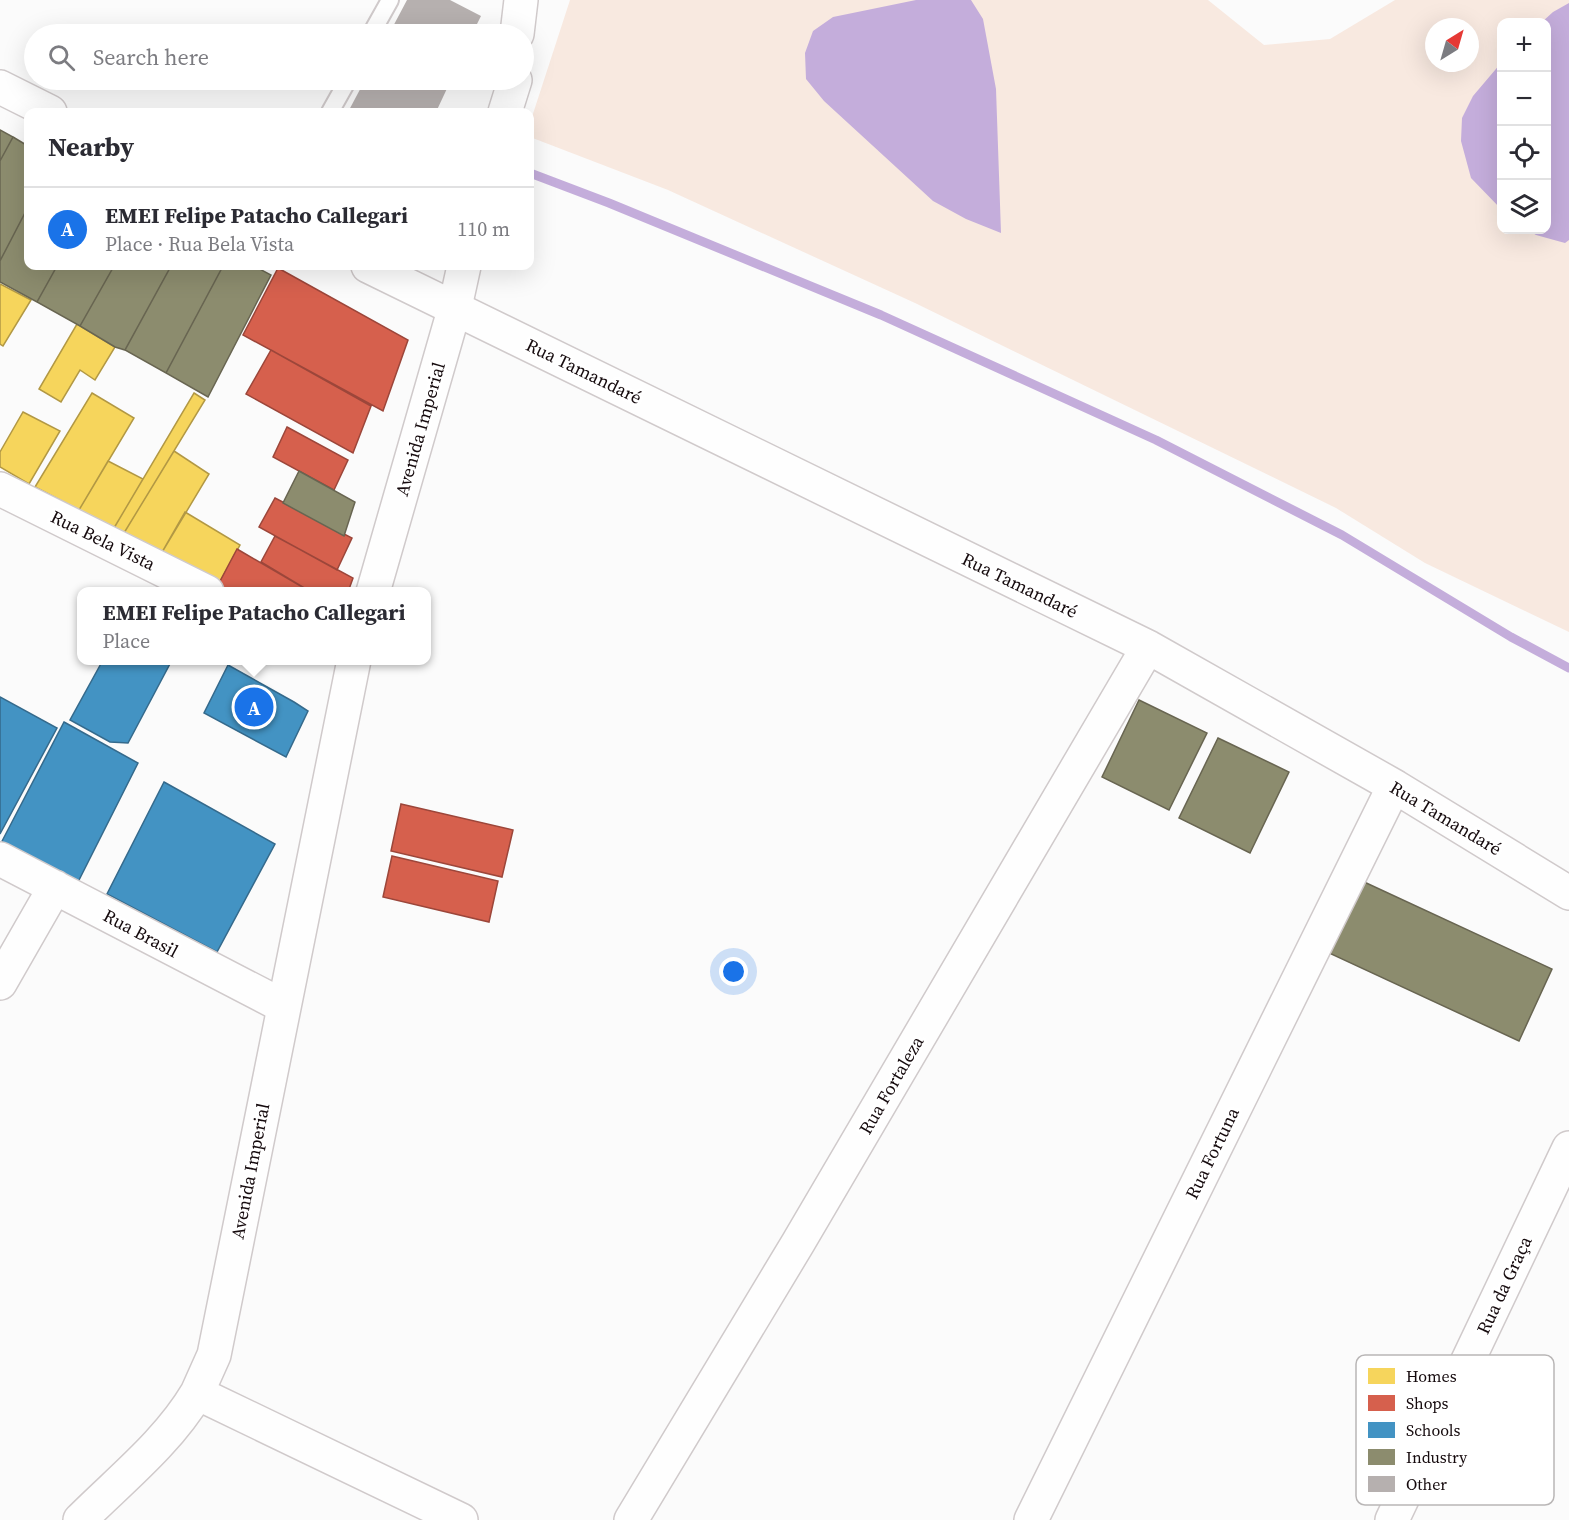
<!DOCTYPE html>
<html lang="en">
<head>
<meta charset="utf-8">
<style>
  :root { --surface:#fff; --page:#f7f7f7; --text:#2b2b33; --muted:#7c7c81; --line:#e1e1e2; --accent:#1a73e8 }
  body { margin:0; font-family:"Source Serif 4",serif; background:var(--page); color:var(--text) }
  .controls { position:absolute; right:18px; top:18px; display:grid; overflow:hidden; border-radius:12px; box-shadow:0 6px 24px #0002 }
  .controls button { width:54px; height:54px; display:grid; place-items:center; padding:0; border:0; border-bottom:2px solid var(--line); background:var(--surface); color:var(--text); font:30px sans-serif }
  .compass { position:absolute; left:1425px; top:18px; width:54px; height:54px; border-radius:50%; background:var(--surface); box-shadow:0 6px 24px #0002; rotate:37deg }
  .you { position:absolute; left:734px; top:972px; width:21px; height:21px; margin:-15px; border:4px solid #fff; border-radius:50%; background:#1a73e8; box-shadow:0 0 0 9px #1a73e833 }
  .badge { display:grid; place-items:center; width:39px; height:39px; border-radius:50%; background:var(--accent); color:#fff; font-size:20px; font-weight:700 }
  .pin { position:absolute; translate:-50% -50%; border:3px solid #fff; box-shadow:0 2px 6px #0006 }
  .popup { position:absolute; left:77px; top:587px; width:354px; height:78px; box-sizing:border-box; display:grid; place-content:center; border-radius:12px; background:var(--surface); filter:drop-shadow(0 2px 4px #0005); font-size:20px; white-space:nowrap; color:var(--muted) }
  .popup b { font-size:22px; color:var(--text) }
  .popup::after { content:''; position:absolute; left:50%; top:100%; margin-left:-12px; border:12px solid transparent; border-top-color:var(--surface) }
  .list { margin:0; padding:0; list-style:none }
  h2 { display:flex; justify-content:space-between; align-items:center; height:78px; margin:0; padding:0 24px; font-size:26px }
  h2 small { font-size:20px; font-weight:400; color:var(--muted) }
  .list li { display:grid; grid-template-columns:39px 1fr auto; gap:18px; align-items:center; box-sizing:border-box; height:84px; padding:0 24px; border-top:2px solid var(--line) }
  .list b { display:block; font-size:22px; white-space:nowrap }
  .list p { margin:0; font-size:20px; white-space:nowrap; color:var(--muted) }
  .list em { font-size:20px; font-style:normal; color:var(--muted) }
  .icon { flex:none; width:33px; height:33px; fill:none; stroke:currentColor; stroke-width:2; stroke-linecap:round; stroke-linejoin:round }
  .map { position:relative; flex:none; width:1569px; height:1520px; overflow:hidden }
  .search { position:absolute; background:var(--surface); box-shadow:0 6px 24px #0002; left:24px; top:24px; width:510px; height:66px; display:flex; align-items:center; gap:15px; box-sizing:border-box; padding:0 21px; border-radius:33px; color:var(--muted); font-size:22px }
  .panel { position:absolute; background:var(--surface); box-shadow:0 6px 24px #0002; left:24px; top:108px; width:510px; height:162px; border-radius:12px }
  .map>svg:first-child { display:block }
  .green { fill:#f8e9e0; fill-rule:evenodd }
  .water { fill:#c4addb }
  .homes { fill:#f6d55c; stroke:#b29844; stroke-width:1.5 }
  .shops { fill:#d6604d; stroke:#9c463a; stroke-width:1.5 }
  .schools { fill:#4393c3; stroke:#356a8c; stroke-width:1.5 }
  .industry { fill:#8c8c6e; stroke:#686551; stroke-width:1.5 }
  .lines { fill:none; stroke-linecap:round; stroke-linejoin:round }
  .stream { stroke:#c4addb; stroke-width:9 }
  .building { fill:#b6b0af }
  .lane-casing { stroke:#d0cacb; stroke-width:20 }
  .street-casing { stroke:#d0cacb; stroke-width:36 }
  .secondary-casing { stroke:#d0cacb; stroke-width:36 }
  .lane { stroke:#fefefe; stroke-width:16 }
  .street { stroke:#fefefe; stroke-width:33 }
  .secondary { stroke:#fefefe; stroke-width:33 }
  .labels { text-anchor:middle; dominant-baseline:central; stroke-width:6; stroke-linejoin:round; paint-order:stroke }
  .street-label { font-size:18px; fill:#150a0d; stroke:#fff }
  .key { fill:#fff; stroke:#b9b6b6; stroke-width:1.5 }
  .key-label { font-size:16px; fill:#150a0d }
</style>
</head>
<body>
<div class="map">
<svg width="1569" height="1520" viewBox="0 0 1569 1520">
  <rect width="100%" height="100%" fill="#fbfbfb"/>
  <!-- green -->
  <path class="green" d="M570 0H1208L1264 45 1330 39 1395 0H1569V632L1425 563 1336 508 915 303 668 190 530 137V123ZM1502 22H1546V230H1502ZM1434 27H1470V63H1434Z"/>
  <!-- water -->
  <path class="water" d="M916 0H971L983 19 996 89 1001 233 966 219 933 201 824 101 806 79 805 53 813 31 833 17Z
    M1569 3V240L1565 243 1536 235 1528 230H1546V22H1542L1553 12Z
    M1501 63V209L1471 178 1461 141 1462 118 1473 96Z"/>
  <!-- homes -->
  <path class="homes" d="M0 284 31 300 3 346 0 344Z
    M77 324 115 347 95 380 80 370 61 402 39 389Z
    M92 393 134 418 79 510 35 487Z
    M194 393 205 400 124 533 114 528Z
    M23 412 60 431 29 484 0 467V452Z
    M174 451 209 474 161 554 124 533Z
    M108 461 143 479 114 528 79 510Z
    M185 512 240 545 218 585 161 554Z"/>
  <!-- shops -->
  <path class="shops" d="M278 268 408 340 383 411 243 335Z
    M271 350 371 406 353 453 246 394Z
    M287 427 348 460 334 490 273 457Z
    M275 498 352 538 337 570 259 527Z
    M275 536 353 578 348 592H311L261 562Z
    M237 549 311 592H230L218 585Z
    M401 804 513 830 502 877 391 851Z
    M392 856 498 881 489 922 383 897Z"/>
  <!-- schools -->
  <path class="schools" d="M103 660H172L128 743 110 742 70 720Z
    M228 665 294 702 308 711 286 757 204 713Z
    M0 697 57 728 0 834Z
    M64 722 138 763 74 890 0 845Z
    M164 782 275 844 217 952 107 894Z"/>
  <!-- industry -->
  <path class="industry" d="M0 130 13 137 0 161Z
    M13 137 28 146V207L0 261V161Z
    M28 207V266H57L37 302 0 282V261Z
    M57 266H114L80 326 37 302Z
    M114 266H171L125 350 115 347 80 326Z
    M171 266H223L166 373 125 350Z
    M223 266H254L271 275 208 397 166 373Z
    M299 471 355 502 344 536 283 503Z
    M1139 700 1207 733 1169 810 1102 777Z
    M1218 738 1289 772 1250 853 1179 818Z
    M1362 881 1552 969 1519 1041 1329 953Z"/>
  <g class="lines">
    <!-- stream -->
    <path class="stream" d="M530 173 609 203 881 315 1156 440 1342 535 1511 637 1569 668"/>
  </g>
  <!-- building -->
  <path class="building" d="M407 0H450L481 16 472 34H389Z
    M365 80H451L436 112H348Z"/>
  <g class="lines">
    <defs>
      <path id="lane" d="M371 34 390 0
        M330 112 348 80"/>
      <path id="street" d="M0 87 50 112
        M368 266 1148 647 1394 786 1569 893
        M0 489 207 592
        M0 859 283 1006
        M0 983 55 887
        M631 1520 798 1243 1148 647
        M1031 1520 1394 786
        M1392 1520 1569 1148"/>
      <path id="secondary" d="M517 34 521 0
        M505 112 515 80
        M373 592 455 307 464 266
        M354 660 214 1355 197 1393 461 1520
        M80 1520C120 1480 168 1442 197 1393"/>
    </defs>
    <!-- lane casing -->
    <use href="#lane" class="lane-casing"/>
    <!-- street casing -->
    <use href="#street" class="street-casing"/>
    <!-- secondary casing -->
    <use href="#secondary" class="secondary-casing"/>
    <!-- lane -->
    <use href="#lane" class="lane"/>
    <!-- street -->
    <use href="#street" class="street"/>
    <!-- secondary -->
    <use href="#secondary" class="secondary"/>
  </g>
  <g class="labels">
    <!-- street labels -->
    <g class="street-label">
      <text transform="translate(584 371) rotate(26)">Rua Tamandaré</text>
      <text transform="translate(420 429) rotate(-74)">Avenida Imperial</text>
      <text transform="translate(103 540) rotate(26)">Rua Bela Vista</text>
      <text transform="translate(1020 585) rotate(26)">Rua Tamandaré</text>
      <text transform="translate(1446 818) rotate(31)">Rua Tamandaré</text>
      <text transform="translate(141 933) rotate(28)">Rua Brasil</text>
      <text transform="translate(891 1085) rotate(-60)">Rua Fortaleza</text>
      <text transform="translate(1212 1153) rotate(-64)">Rua Fortuna</text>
      <text transform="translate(250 1171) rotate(-79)">Avenida Imperial</text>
      <text transform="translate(1504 1285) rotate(-65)">Rua da Graça</text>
    </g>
  </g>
  <!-- legend -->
  <rect x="1356" y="1355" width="198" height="150" rx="9" class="key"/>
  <rect x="1368" y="1368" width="27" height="16" fill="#f6d55c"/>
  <rect x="1368" y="1395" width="27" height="16" fill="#d6604d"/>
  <rect x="1368" y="1422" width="27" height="16" fill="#4393c3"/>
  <rect x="1368" y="1449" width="27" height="16" fill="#8c8c6e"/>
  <rect x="1368" y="1476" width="27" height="16" fill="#b6b0af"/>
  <g class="key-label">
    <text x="1406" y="1382">Homes</text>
    <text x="1406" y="1409">Shops</text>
    <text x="1406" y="1436">Schools</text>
    <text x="1406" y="1463">Industry</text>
    <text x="1406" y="1490">Other</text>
  </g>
</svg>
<div class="controls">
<button>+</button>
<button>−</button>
<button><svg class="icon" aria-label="locate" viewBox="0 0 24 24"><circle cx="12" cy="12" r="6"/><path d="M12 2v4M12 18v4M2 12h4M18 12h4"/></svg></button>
<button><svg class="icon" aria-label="layers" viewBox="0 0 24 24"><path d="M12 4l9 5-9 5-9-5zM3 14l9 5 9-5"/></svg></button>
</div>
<svg class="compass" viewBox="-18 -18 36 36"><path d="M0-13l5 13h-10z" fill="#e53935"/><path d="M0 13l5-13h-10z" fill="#7c7c81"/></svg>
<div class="you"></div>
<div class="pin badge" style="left:254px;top:707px">A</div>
<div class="popup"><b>EMEI Felipe Patacho Callegari</b>Place</div>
<div class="search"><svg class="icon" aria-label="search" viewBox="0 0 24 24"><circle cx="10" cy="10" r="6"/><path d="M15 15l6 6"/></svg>Search here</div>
<section class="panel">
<h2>Nearby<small></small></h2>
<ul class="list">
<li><span class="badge">A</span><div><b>EMEI Felipe Patacho Callegari</b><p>Place · Rua Bela Vista</p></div><em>110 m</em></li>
</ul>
</section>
</div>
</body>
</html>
